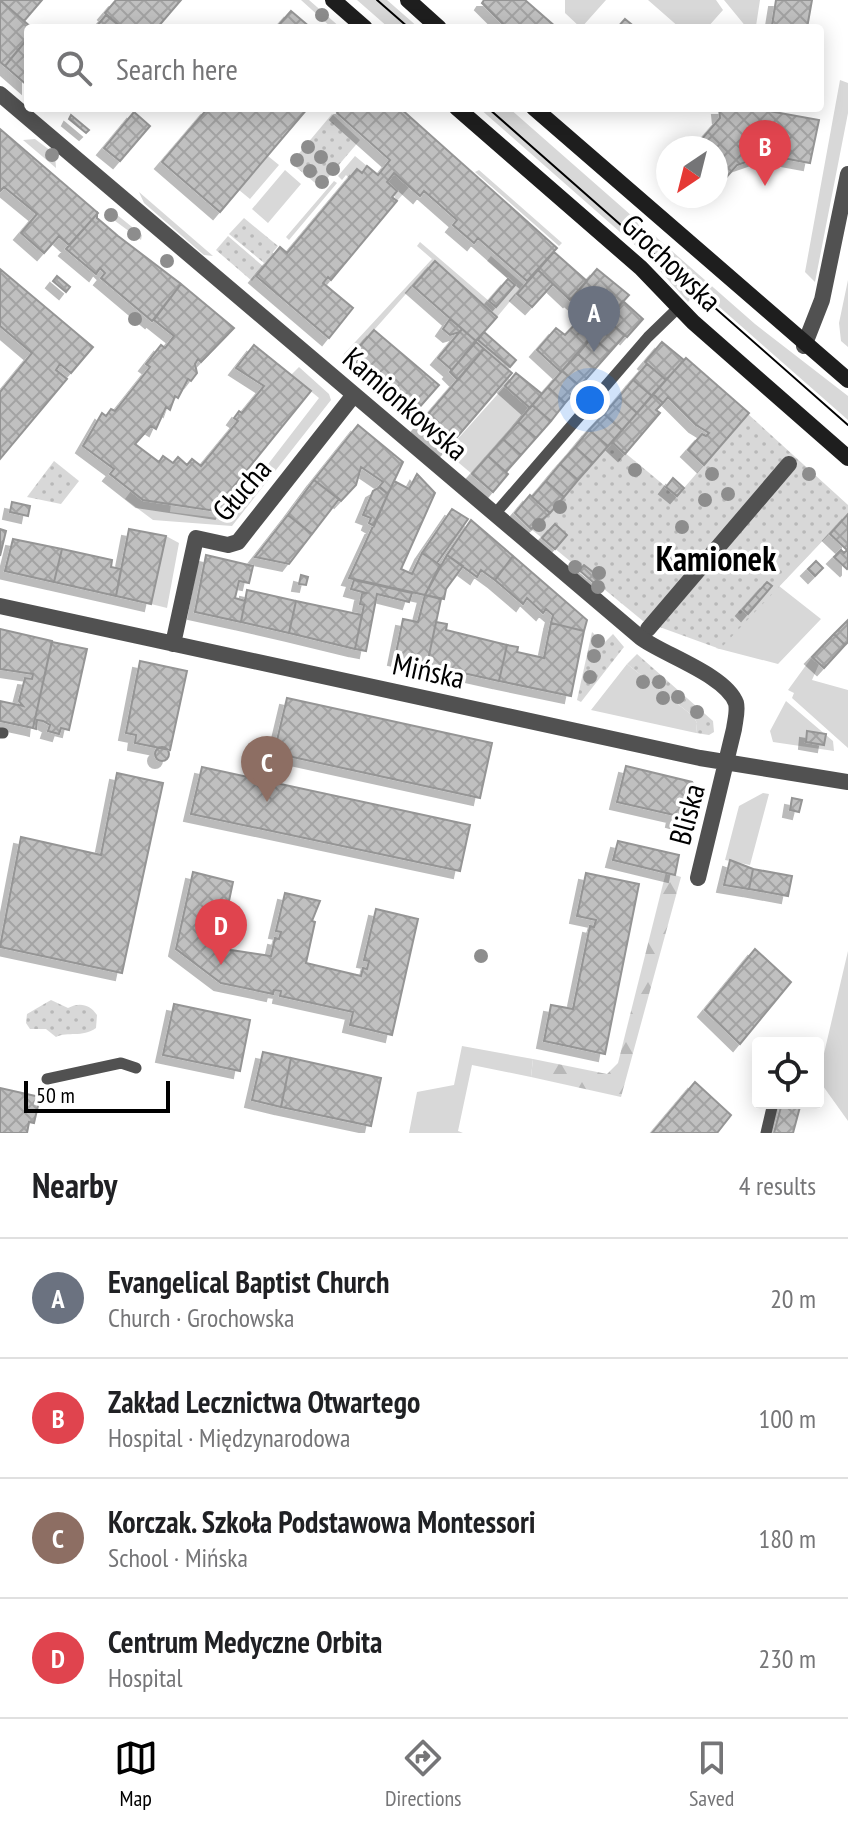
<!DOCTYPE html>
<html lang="en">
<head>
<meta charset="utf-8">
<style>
  :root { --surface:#fff; --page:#f2f2f2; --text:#202124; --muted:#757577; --line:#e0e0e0; --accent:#000 }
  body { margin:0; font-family:"PT Sans Narrow",sans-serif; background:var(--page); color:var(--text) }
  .controls { position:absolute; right:24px; bottom:24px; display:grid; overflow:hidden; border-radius:8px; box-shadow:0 4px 20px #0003 }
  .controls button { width:72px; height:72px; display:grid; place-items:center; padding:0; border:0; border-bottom:2px solid var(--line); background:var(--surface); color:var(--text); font:40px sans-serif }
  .compass { position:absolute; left:656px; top:136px; width:72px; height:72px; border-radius:50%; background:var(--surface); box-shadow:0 4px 20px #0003; rotate:215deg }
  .scale { position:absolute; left:24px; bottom:20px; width:146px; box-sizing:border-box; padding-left:8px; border:4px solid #000; border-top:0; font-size:22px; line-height:28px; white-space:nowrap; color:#000; -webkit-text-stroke:6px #fff; paint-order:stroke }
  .you { position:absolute; left:590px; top:400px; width:28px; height:28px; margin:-20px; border:6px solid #fff; border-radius:50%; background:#1a73e8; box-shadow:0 0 0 12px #1a73e833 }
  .badge { display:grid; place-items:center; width:52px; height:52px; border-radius:50%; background:var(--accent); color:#fff; font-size:26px; font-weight:700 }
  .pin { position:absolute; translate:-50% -66px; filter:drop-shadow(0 2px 4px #0008) }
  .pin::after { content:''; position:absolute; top:42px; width:28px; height:24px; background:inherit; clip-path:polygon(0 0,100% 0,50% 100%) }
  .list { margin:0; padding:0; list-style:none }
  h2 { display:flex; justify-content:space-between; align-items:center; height:104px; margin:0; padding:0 32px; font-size:34px }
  h2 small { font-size:26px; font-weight:400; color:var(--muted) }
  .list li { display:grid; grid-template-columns:52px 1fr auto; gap:24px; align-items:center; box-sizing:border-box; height:120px; padding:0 32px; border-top:2px solid var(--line) }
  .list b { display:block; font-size:30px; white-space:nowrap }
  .list p { margin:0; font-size:26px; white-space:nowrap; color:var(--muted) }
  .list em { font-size:26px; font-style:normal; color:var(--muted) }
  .icon { flex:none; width:44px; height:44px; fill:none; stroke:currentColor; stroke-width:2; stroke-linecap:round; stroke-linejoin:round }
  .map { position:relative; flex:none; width:848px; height:1133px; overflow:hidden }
  .search { position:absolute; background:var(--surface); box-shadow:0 4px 20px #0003; left:24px; right:24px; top:24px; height:88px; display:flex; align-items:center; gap:20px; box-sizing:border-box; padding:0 28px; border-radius:8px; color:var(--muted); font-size:30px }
  .sheet { height:584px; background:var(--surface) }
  nav { display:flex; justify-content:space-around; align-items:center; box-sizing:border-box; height:112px; border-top:2px solid var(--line); background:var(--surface); font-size:22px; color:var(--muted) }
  nav a { display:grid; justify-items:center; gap:4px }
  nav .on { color:var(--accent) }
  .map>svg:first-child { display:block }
  .grass { fill:#d8d8d8 }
  .forest { fill:url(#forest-firs) }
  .park { fill:url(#park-dots) }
  .building { fill:url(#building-cross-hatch); stroke:#959595; stroke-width:2; filter:url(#shadow) }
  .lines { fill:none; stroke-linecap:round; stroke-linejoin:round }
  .service { stroke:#515151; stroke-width:11 }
  .pedestrian { stroke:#515151; stroke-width:16 }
  .minor { stroke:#515151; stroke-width:16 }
  .secondary { stroke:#1e1e1e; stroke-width:16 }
  .tram { stroke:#000; stroke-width:2 }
  .tree { fill:#8d8d8d }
  .labels { text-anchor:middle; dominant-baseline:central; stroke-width:7; stroke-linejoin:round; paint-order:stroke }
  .street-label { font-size:30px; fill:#000; stroke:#fff }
  .quarter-label { font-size:34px; font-weight:bold; fill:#000; stroke:#fff }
</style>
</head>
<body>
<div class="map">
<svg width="848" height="1133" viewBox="0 0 848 1133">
  <defs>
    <pattern id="forest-firs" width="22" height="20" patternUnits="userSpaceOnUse" patternTransform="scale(2)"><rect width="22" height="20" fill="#d8d8d8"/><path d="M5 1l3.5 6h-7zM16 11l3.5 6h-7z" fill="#b8b8b8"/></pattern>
    <pattern id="park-dots" width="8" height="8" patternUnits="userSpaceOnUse" patternTransform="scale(2)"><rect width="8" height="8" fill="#d8d8d8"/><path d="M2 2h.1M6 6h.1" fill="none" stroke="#b8b8b8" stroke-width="1.8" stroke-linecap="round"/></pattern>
    <pattern id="building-cross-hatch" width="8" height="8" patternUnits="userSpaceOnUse" patternTransform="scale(2)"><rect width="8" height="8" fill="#c0c0c0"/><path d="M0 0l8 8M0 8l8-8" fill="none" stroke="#a3a3a3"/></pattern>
    <filter id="shadow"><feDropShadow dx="-7" dy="7" stdDeviation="0" flood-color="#0004"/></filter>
  </defs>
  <rect width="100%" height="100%" fill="#fff"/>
  <!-- grass -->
  <path class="grass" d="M301 0H309L341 28H332Z
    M357 0H387L419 28H389Z
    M565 0H606L581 28 565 13Z
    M648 0H716L723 10 707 28H680Z
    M724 0H760L756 26 747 28Z
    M840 80 848 83V113L815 282 805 272Z
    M479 108H509L755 324 848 396V420L699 289 688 302 645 254Z
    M35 139 55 154 56 168 23 140Z
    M268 156 279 165 250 199 239 190Z
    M355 156 367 166 362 173 357 169 349 178 346 175 342 180 338 176Z
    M285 170 301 184 268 223 252 209Z
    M479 170 562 243 559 246 475 172Z
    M394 173 410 186 397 201 387 182Z
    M334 181 337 183 289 240 286 237Z
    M139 192 213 256 204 255 144 203Z
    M111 210 142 235 141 240 107 215Z
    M420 242 496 307 515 285 487 261 491 256 524 285 497 317 435 261 352 355 365 366 351 371 342 363 344 354 432 259 417 246Z
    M848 280V347L841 341 839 323Z
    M299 367 329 394 331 400 232 526 153 520 125 499 131 491 171 504 170 512 226 519 319 398 291 375Z
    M505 386 530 408 472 474 446 452Z
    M848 505V514L779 586 821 619 778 664 716 648Z
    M166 536 179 543 167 608 151 604Z
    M812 657 819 664 812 680 848 690V748L792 698 794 693 788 690Z
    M627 664 693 716 697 723 696 733 591 710Z
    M786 701 833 741 834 751 773 742 770 731Z
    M763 793 769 794 750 865 725 860 739 806Z
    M848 951V1121L818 1079Z
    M462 1046 533 1059 531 1077 472 1065 458 1131 463 1133H409L417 1092 454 1085Z"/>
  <!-- forest -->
  <path class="forest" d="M666 872 681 877 621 1097 531 1077 533 1059 607 1074 618 1063Z"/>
  <!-- park -->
  <path class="park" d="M332 114 360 140 320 187 291 163Z
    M244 218 278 246 264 263 229 234Z
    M228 236 264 267 252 281 216 250Z
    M748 414 848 505V514L720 649 643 621 531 529 612 442 677 496Z
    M54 461 79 481 61 504 27 497Z
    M592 632 604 643 613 634 624 647 581 702 577 700Z
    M637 654 713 721 714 732 709 735 696 733 697 723 693 716 627 664Z
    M51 1000 68 1008C79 1002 90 1004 97 1015L96 1028C82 1038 68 1031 56 1037L46 1029H30L26 1023 27 1014Z"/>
  <!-- building -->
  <path class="building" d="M0 0H42L24 21Z
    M0 0 32 28H28V38L5 66 0 62Z
    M116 0H181L157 28H122L105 13Z
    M484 0H525L556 27 507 28 482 3Z
    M776 0H812L807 28H774L772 25Z
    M291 11 311 28H276Z
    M106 15 122 28H95Z
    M625 19 636 28H617Z
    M28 38V86L5 66Z
    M208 108H308L220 212 162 162Z
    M341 108H400L557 248 527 281 478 238 474 243 453 225 457 220 424 191 420 196 394 173 387 182 397 191 392 197 397 201 331 280 328 277 323 283 353 308 329 338 256 276 280 247 287 253 357 169 362 173 367 166 378 175 390 160 337 113Z
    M719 108H752L819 120 810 163 766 155 737 165 716 189V148H694L720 118Z
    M134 112 150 126 120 161 104 148Z
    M71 115 89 130 86 133 69 119Z
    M0 129 98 213 69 245 59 236 44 253 21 233 37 214 4 187 0 191Z
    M97 214V218L118 236 181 284 152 321 101 278 105 273 100 268 96 274 66 249Z
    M554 252 587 281 570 300 538 270Z
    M435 261 497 317 476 341 413 286Z
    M0 269 93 347 71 373 60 364 56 370 67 379 0 459V392L32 353 0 326Z
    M597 269 629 295 602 325 571 299Z
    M538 270 553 284 532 307 517 294Z
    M57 276 70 287 66 292 53 281Z
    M508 279 515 285 496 307 489 301Z
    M181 284 234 328 201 362 198 359 195 364 197 373 191 381 188 379 178 398 175 396 170 410 166 407 156 429 151 426 135 444 159 462 163 456 173 463 178 457 187 465 192 459 201 466 238 421 234 418 239 411 242 413 264 386 236 368 254 345 311 391 234 486 222 512 143 500 110 474 114 469 83 446 102 413 106 416 111 409 115 411 150 367 146 364 161 345 165 348 174 336 154 320Z
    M623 301 643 319 627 337 607 320Z
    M592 317 602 325 561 372 537 350 556 328 565 335 581 318 589 320Z
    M450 319 462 329 460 332 450 335 443 329Z
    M607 320 625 335 610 352 592 337Z
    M462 329 476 341 452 370 438 358Z
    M374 330 439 385 417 410 352 355Z
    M484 332 516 360 510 367 478 340Z
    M592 337 610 352 595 369 578 354Z
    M476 342 484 349 458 380 450 372Z
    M662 342 684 360 666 380 645 362Z
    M484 349 512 373 445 451 417 427Z
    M578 354 595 369 580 386 562 371Z
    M686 358 749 413 704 465 688 450 702 434 706 436 709 433 696 425 668 397 663 403 653 394Z
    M647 364 666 380 652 396 633 380Z
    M562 371 580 386 565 403 548 387Z
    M516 373 542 394 530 408 505 386Z
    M633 380 652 396 637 413 619 397Z
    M548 387 565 403 551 421 532 405Z
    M653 394 663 403 656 410 660 413 625 454 612 442Z
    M619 397 637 413 622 430 604 414Z
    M532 405 551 421 536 438 518 422Z
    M604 414 622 430 608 446 589 430Z
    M518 422 536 438 521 455 503 439Z
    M358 425 403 462 388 494 379 487 383 482 361 467 356 485 341 501 314 480Z
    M589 430 608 446 593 463 575 447Z
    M503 439 521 455 506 472 488 456Z
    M575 447 593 463 578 480 560 464Z
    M488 456 508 474 493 492 472 474Z
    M560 464 578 480 564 497 546 481Z
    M417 474 435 493 401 569 412 574 422 553 440 565 425 595 349 578 394 481 409 489Z
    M673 478 684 488 677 496 666 487Z
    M314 480 339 499 312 534 288 515Z
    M546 481 564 497 550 513 532 497Z
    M380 487 388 494 374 526 369 523 371 518 363 515 373 491Z
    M530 495 550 513 531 529 515 513Z
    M12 502 30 506 28 516 10 512Z
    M452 509 468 519 437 563 422 553Z
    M848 514V568L847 569 834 557 841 550 844 553 847 550 830 534Z
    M288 515 312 534 289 564 255 557Z
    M471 520 513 556 495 580 481 570 477 577 447 555Z
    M555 524 567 535 555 549 542 538Z
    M0 529 6 531 0 556Z
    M129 529 166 536 151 604 116 596Z
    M13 539 62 549 54 582 5 571Z
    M62 549 112 560 111 567 121 569 116 596 54 582Z
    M206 555 253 566 249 583 239 581 235 598 245 601 241 622 195 612Z
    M447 555 463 566 446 589 444 599 425 595Z
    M513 556 587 620 584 631 551 623 553 615 546 609 543 613 527 598 523 604 495 580Z
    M816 561 823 568 815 576 808 569Z
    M584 565 599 577 594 583 579 570Z
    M301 575 308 577 306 585 299 584Z
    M354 580 412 593 409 602 377 594 366 651 355 649 364 605 360 604 362 594 366 593 351 589Z
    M767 582 772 586 748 614 743 609Z
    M247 590 296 601 289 633 241 622Z
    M425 595 441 599 427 665 395 658 403 619 418 622Z
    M296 601 362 615 355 649 289 633Z
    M848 620V642L845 645 834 634Z
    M436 622 447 624 446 630 507 645 499 681 427 665Z
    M551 623 584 631 571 696 499 681 507 645 518 647 517 652 544 658Z
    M0 629 52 641 33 728 0 721V701L23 706 19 701 25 678 32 679 33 674 0 669Z
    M834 634 845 645 824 668 812 657Z
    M52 642 87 649 69 730 61 728 59 734 48 731 50 725 43 721 37 720 36 729 33 728Z
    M140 661 187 671 170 750 135 743 136 735 126 733Z
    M287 698 492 743 480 798 274 753Z
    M807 731 826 734 824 745 806 742Z
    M155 754a7 7 0 1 1 14 0a7 7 0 1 1-14 0Z
    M626 766 692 782 697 790 687 824 673 820 674 815 617 802Z
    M202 767 470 825 460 871 191 814Z
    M117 773 163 783 122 973 0 947 21 837 101 855Z
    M792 798 802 800 799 812 790 810Z
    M618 841 679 855 675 875 613 860Z
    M730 860 753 869 749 889 724 885Z
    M753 869 792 876 788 896 749 889Z
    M193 872 233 882 226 915 222 914 220 921 224 922 219 944 231 950 271 956 275 938 279 939 281 932 276 931 285 893 320 901 312 921 315 922 306 963 361 976 363 968 367 969 369 961 364 960 376 909 418 919 392 1035 350 1025 353 1012 280 996 281 991 274 990 273 994 221 983 176 949Z
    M586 873 639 884 605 1054 544 1041 551 1005 573 1009 590 926 594 927 596 920 577 916Z
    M755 949 791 982 740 1044 705 1010Z
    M174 1004 250 1020 240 1071 163 1055Z
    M263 1052 291 1058 281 1107 252 1100Z
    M291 1058 381 1078 371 1126 281 1107Z
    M695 1082 731 1115 717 1133H652Z
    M0 1088 40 1097 34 1123 29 1122 27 1133H0Z
    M782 1103H801L793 1133H774Z"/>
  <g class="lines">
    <!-- service -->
    <path class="service" d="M494 515 648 337 679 307
      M0 733H3
      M47 1079 121 1063 136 1068
      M766 1133 773 1103"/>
    <!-- pedestrian -->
    <path class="pedestrian" d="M648 629 789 464"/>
    <!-- minor -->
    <path class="minor" d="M0 94 641 638C662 654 726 675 736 703 738 711 735 721 734 729L698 878
      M804 346 822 300 848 174
      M0 606 700 758 848 782
      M173 644 196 538 228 545 238 542 353 396"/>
    <!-- secondary -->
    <path class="secondary" d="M333 0 365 28
      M408 0 439 28
      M457 108 641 268 693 322 848 458
      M534 108 848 380"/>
    <!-- tram -->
    <path class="tram" d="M377 0 409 28
      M488 108 848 425"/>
  </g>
  <!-- trees -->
  <g class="tree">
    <circle cx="322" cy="15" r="7"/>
    <circle cx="308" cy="147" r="7"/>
    <circle cx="52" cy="155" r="7"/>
    <circle cx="321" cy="157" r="7"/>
    <circle cx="297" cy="160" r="7"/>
    <circle cx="333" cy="169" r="7"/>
    <circle cx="310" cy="171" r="7"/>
    <circle cx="322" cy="182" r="7"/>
    <circle cx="111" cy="215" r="7"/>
    <circle cx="134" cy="234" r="7"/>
    <circle cx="167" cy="261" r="7"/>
    <circle cx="135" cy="319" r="7"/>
    <circle cx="635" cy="470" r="7"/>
    <circle cx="712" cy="474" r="7"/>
    <circle cx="809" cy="474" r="7"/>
    <circle cx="728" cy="494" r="7"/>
    <circle cx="705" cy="500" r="7"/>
    <circle cx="560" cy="507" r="7"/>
    <circle cx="539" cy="525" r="7"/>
    <circle cx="682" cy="527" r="7"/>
    <circle cx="665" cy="561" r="7"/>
    <circle cx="575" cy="567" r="7"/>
    <circle cx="599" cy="573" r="7"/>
    <circle cx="598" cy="587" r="7"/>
    <circle cx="598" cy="641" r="7"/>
    <circle cx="594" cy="656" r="7"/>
    <circle cx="590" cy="677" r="7"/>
    <circle cx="643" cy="682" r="7"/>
    <circle cx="659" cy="682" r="7"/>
    <circle cx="678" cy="697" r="7"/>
    <circle cx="663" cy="698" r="7"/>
    <circle cx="697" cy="712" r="7"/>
    <circle cx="481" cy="956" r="7"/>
  </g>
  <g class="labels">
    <!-- street labels -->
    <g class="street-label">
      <text transform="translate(672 262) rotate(44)">Grochowska</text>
      <text transform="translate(406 403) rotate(41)">Kamionkowska</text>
      <text transform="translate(241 489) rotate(-49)">Głucha</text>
      <text transform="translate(429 670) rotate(12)">Mińska</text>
      <text transform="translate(686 814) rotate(-75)">Bliska</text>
    </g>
    <!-- quarter labels -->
    <g class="quarter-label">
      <text x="716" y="558">Kamionek</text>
    </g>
  </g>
</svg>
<div class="controls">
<button><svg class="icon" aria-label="locate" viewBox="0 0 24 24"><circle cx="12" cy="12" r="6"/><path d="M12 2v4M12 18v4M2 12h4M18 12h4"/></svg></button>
</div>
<svg class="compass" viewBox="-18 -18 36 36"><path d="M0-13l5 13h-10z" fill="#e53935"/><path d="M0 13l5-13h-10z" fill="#757577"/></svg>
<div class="scale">50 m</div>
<div class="you"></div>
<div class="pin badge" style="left:594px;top:352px;background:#6b7280">A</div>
<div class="pin badge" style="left:765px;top:186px;background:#e0444e">B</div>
<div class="pin badge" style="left:267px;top:802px;background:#8d6e63">C</div>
<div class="pin badge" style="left:221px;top:965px;background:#e0444e">D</div>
<div class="search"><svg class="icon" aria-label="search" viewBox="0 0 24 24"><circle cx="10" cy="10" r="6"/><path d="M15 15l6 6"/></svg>Search here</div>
</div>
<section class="sheet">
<h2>Nearby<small>4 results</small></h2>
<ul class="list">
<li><span class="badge" style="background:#6b7280">A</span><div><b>Evangelical Baptist Church</b><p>Church · Grochowska</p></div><em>20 m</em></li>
<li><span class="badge" style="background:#e0444e">B</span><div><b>Zakład Lecznictwa Otwartego</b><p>Hospital · Międzynarodowa</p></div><em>100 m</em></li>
<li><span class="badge" style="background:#8d6e63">C</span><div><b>Korczak. Szkoła Podstawowa Montessori</b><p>School · Mińska</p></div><em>180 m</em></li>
<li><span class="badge" style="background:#e0444e">D</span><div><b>Centrum Medyczne Orbita</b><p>Hospital</p></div><em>230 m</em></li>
</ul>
</section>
<nav>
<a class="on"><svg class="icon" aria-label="map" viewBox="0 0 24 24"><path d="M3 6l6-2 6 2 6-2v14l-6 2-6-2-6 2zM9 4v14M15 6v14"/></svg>Map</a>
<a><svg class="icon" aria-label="directions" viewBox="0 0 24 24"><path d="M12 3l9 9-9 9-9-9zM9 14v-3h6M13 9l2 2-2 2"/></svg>Directions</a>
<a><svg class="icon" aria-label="saved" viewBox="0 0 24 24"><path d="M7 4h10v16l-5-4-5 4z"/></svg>Saved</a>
</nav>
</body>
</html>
